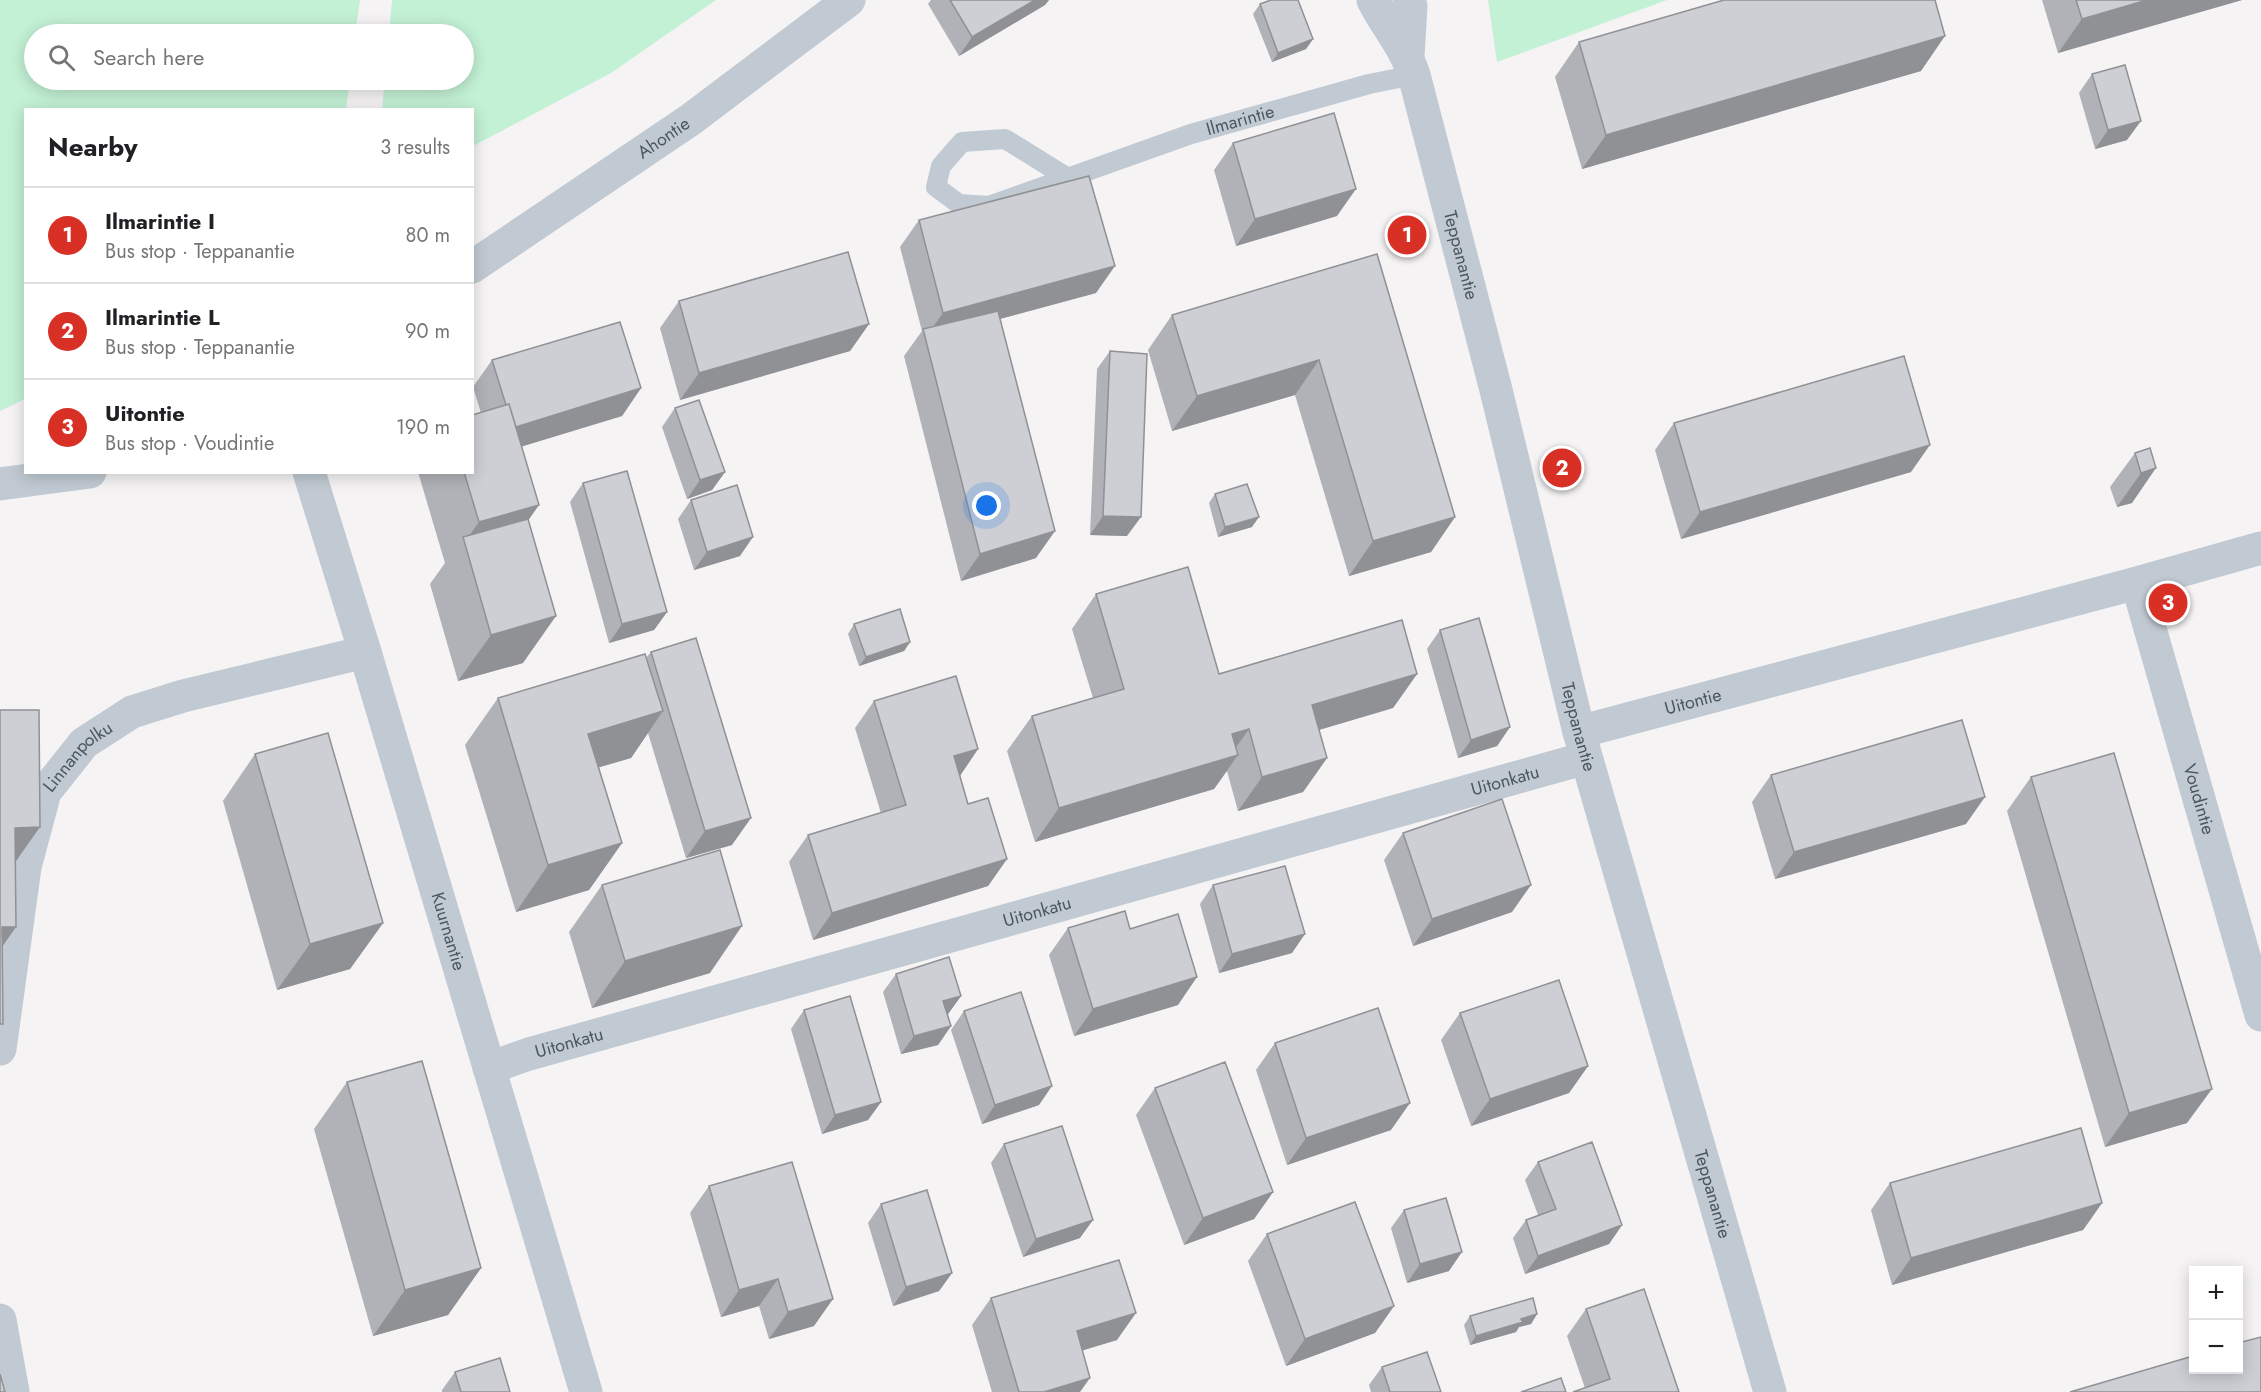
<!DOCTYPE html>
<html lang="en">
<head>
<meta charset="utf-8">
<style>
  :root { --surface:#fff; --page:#f2f2f2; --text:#202124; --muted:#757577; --line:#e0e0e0; --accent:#d93025 }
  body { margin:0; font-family:Jost,sans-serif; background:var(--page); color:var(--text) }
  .controls { position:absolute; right:18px; bottom:18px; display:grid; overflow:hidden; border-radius:0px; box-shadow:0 3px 15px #0003 }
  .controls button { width:54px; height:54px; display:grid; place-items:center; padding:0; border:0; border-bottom:2px solid var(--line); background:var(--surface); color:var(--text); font:30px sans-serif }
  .you { position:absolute; left:987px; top:506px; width:21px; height:21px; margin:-15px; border:4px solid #fff; border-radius:50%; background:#1a73e8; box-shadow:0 0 0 9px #1a73e833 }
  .badge { display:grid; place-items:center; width:39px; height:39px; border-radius:50%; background:var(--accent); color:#fff; font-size:20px; font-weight:700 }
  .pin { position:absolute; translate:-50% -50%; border:3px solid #fff; box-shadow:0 2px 6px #0006 }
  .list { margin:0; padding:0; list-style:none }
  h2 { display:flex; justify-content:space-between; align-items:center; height:78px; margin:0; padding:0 24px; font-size:26px }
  h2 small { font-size:20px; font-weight:400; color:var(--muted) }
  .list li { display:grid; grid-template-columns:39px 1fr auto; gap:18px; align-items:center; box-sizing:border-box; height:96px; padding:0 24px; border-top:2px solid var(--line) }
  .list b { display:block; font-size:22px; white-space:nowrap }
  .list p { margin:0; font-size:20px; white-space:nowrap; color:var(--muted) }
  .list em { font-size:20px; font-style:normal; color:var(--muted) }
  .icon { flex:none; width:33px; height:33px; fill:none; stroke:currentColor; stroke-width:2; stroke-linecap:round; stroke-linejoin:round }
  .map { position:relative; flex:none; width:2261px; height:1392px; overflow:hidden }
  .search { position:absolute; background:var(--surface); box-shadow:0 3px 15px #0003; left:24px; top:24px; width:450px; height:66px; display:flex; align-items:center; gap:15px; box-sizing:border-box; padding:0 21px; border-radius:33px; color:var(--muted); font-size:22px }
  .panel { position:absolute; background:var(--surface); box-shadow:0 3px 15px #0003; left:24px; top:108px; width:450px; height:366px; border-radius:0px }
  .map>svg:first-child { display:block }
  .green { fill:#c3f1d5 }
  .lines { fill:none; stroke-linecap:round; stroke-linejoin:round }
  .service { stroke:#c1cad2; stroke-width:20 }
  .minor { stroke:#c1cad2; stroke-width:33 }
  .tertiary { stroke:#c1cad2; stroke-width:33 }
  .wall { fill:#b0b2b7 }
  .shaded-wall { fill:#909195 }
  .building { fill:#cdcfd5; stroke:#909195; stroke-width:1.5 }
  .labels { text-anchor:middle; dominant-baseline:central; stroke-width:4.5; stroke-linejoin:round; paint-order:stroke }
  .street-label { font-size:18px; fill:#4a5661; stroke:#fff }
</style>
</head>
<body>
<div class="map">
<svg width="2261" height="1392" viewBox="0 0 2261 1392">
  <rect width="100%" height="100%" fill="#f5f3f3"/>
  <!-- green -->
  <path class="green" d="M0 0H360L355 34H34V80H350L346 109 26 110 25 399 0 411Z
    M392 0H716L611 73 473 146 472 110 382 109 385 80H464V34H389Z
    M1488 0H1667L1497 62Z"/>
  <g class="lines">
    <!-- service -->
    <path class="service" id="s1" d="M1068 178 1005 139 962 142 941 166 936 187 959 204 989 206 1191 134 1369 84 1414 75"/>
    <!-- minor -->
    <g class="minor">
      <path id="s2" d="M309 472 365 652 586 1392"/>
      <path id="s3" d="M2137 583 2261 1015"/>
      <path id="s4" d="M1579 732 2137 583 2261 548"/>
      <path id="s5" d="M0 1049 25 867 45 792 84 743 132 712 183 696 365 652"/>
      <path id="s6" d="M489 1068 529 1054 1586 758"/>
      <path d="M0 1320 13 1392"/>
    </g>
    <!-- tertiary -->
    <g class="tertiary">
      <path id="s7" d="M1373 0C1386 26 1405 47 1414 75L1496 390 1579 732 1770 1392"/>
      <path d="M1408 56 1411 6 1409 0"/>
      <path id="s8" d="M472 267 690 120 849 0"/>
      <path d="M0 484 90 472"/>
    </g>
  </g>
  <!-- wall -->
  <path class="wall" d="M931 0H1049L1045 5 959 56 928 4Z
    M2042 0H2242L2058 53Z
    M1260 4 1313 39 1306 49 1272 62 1253 14Z
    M1579 42 1921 71 1582 169 1555 77Z
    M2092 74 2127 140 2095 149 2079 93Z
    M1233 143 1337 216 1236 246 1214 170Z
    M919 220 1096 293 1000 319 1036 558 961 581 904 356 922 331 900 247Z
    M1377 254 1455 517 1431 552 1349 576 1295 395 1172 431 1148 350 1172 315Z
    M679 301 869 324 850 351 680 400 660 328Z
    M1110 351 1127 536 1090 535 1097 369Z
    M492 360 641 388 622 416 522 446 528 521 523 663 458 681 430 584 445 563 418 472H472L481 413 473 387Z
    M675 408 725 472 712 490 687 499 662 427Z
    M1674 423 1911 472 1681 539 1655 450Z
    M2150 448 2132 503 2117 507 2110 487 2135 453Z
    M583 483 667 612 654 630 609 643 570 502Z
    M1215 494 1252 527 1218 537 1209 503Z
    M691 500 740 556 694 570 678 519Z
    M1096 594 1219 674H1417L1393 708 1319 730 1327 758 1303 792 1238 811 1227 771 1214 789 1035 842 1007 751 1032 716 1093 698 1072 629Z
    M854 624 910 642 904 651 859 666 848 634Z
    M1440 630 1510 727 1497 746 1458 758 1427 649Z
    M651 652 732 845 686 858 648 733 631 758 599 767 622 843 589 890 516 912 465 745 498 698 646 658Z
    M874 701 978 749 960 775 968 804 1007 859 988 886 813 940 789 862 808 835 881 813 855 728Z
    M255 754 383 923 350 969 277 990 223 801Z
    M1771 775 1966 824 1775 879 1752 802Z
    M2031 777 2187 1123 2105 1147 2007 811Z
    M1403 833 1512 912 1413 946 1384 860Z
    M602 885 710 973 592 1008 569 932Z
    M1213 885 1292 953 1219 973 1200 904Z
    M1068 928 1130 929 1178 1005 1074 1036 1049 955Z
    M896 974 961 996 948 1014 951 1026 938 1045 901 1054 883 992Z
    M804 1010 881 1102 868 1120 822 1134 791 1029Z
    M964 1011 1039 1105 982 1124 951 1030Z
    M1460 1013 1588 1066 1569 1093 1471 1126 1441 1040Z
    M1275 1043 1391 1130 1287 1165 1256 1070Z
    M347 1082 481 1268 448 1315 373 1336 314 1129Z
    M1155 1088 1273 1192 1254 1219 1184 1245 1136 1115Z
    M1004 1144 1080 1238 1023 1257 991 1163Z
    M1538 1162 1622 1225 1609 1244 1525 1274 1513 1238 1526 1220 1538 1215 1525 1180Z
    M1890 1183 2102 1203 2083 1230 1892 1285 1871 1210Z
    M709 1186 814 1326 769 1339 759 1306 721 1317 690 1213Z
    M881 1204 952 1273 939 1291 893 1306 868 1223Z
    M1404 1210 1449 1271 1407 1283 1391 1228Z
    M1267 1234 1394 1306 1375 1333 1286 1366 1248 1261Z
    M991 1298 1117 1340 1082 1350 1080 1392H992L972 1325Z
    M1586 1309 1679 1392 1585 1388 1567 1336Z
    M1537 1314 1531 1324 1519 1327 1516 1332 1470 1345 1464 1325 1470 1316Z
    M1382 1367 1441 1392H1371L1369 1385Z
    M455 1372 510 1392H442V1390Z"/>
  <!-- shaded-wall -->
  <path class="shaded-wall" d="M1035 0H1049L1045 5 959 56 972 37Z
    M2147 0H2242L2058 53 2082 19Z
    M1945 36 1921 71 1582 169 1606 135Z
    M1313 39 1306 49 1272 62 1278 53Z
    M2141 121 2127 140 2095 149 2108 130Z
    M1356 189 1337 216 1236 246 1255 219Z
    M1115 266 1096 293 925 339V338L943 313Z
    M869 324 850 351 680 400 699 373Z
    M1319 360 1295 395 1172 431 1197 396Z
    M641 388 622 416 494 455 513 428Z
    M1930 445 1911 472 1681 539 1700 512Z
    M2156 468 2132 503 2117 507 2141 473Z
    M725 472 712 490 687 499 700 480Z
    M539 505 507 551 464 543 479 522Z
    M1103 516 1141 517 1127 536 1090 535Z
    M1259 517 1252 527 1218 537 1225 527Z
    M1455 517 1431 552 1349 576 1373 541Z
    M1055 531 1036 558 961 581 980 554Z
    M753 537 740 556 694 570 707 552Z
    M667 612 654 630 609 643 622 624Z
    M556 616 523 663 458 681 491 635Z
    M910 642 904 651 859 666 866 657Z
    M1417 674 1393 708 1288 739 1312 705Z
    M663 711 631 758 556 780 588 734Z
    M1510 727 1497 746 1458 758 1471 740Z
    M1249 729 1229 757 1238 755 1214 789 1035 842 1059 808 1232 734Z
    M978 749 960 776 954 756Z
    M1327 758 1303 792 1238 811 1262 777Z
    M1985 797 1966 824 1775 879 1794 852Z
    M751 818 732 845 686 858 705 831Z
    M40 827 7 874 15 828Z
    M622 843 589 890 516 912 548 865Z
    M1007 859 988 886 813 940 832 913Z
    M1531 885 1512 912 1413 946 1432 919Z
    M383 923 350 969 277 990 310 944Z
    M742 926 710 973 592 1008 625 961Z
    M2 927H16L0 950Z
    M1305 934 1292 953 1219 973 1232 954Z
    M1197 977 1178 1005 1074 1036 1093 1009Z
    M961 996 948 1014 930 1019 943 1001Z
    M951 1026 938 1045 901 1054 914 1036Z
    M1588 1066 1569 1093 1471 1126 1490 1099Z
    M1052 1086 1039 1105 982 1124 995 1105Z
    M2212 1089 2187 1123 2105 1147 2129 1113Z
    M881 1102 868 1120 822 1134 835 1115Z
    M1410 1103 1391 1130 1287 1165 1306 1138Z
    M1273 1192 1254 1219 1184 1245 1203 1218Z
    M2102 1203 2083 1230 1892 1285 1911 1258Z
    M1093 1220 1080 1238 1023 1257 1036 1239Z
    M1622 1225 1609 1244 1525 1274 1538 1256Z
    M1462 1252 1449 1271 1407 1283 1420 1264Z
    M481 1268 448 1315 373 1336 405 1290Z
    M952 1273 939 1291 893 1306 906 1287Z
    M778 1279 759 1306 721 1317 739 1290Z
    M833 1299 814 1326 769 1339 788 1312Z
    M1394 1306 1375 1333 1286 1366 1305 1339Z
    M1136 1313 1117 1340 1058 1358 1077 1331Z
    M1537 1314 1531 1324 1519 1327 1516 1332 1470 1345 1476 1336 1521 1319Z
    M1090 1378 1080 1392H1044Z"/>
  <!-- building -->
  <path class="building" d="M950 0H1035L972 37Z
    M1271 0H1298L1313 39 1278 53 1260 4Z
    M1724 0H1935L1945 36 1606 135 1579 42Z
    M2076 0H2147L2082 19Z
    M2125 65 2141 121 2108 130 2092 74Z
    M1334 113 1356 189 1255 219 1233 143Z
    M1089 176 1115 266 943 313 919 220Z
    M848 252 869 324 699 373 679 301Z
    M1377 254 1455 517 1373 541 1319 360 1197 396 1172 315Z
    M998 311 1055 531 980 554 923 329Z
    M620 322 641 388 516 427 509 404 506 405 492 360Z
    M1110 351 1147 354 1141 517 1103 516Z
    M1904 356 1930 445 1700 512 1674 423Z
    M699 400 725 472 700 480 675 408Z
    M509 404 539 505 479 522 464 472H472V415Z
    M2150 448 2156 468 2141 473 2135 453Z
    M627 471 667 612 622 624 583 483Z
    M1247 484 1259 517 1225 527 1215 494Z
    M737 485 753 537 707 552 691 500Z
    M528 519 556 616 491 635 463 537Z
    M1188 567 1219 674 1402 620 1417 674 1312 705 1327 758 1262 777 1249 729 1232 734 1238 755 1059 808 1032 716 1124 689 1096 594Z
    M900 609 910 642 866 657 854 624Z
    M1479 618 1510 727 1471 740 1440 630Z
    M696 638 751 818 705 831 651 652Z
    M645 654 663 711 588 734 622 843 548 865 498 698Z
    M956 676 978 749 954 756 968 804 988 798 1007 859 832 913 808 835 906 805 874 701Z
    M0 710H39L40 827 15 828 16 927H2L3 1024H0Z
    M1962 720 1985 797 1794 852 1771 775Z
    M328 733 383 923 310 944 255 754Z
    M2114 753 2212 1089 2129 1113 2031 777Z
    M1502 799 1531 885 1432 919 1403 833Z
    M720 850 742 926 625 961 602 885Z
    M1285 866 1305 934 1232 954 1213 885Z
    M1125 911 1130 929 1178 914 1197 977 1093 1009 1068 928Z
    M949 957 961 996 943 1001 951 1026 914 1036 896 974Z
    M1559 980 1588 1066 1490 1099 1460 1013Z
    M1021 992 1052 1086 995 1105 964 1011Z
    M850 996 881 1102 835 1115 804 1010Z
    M1378 1008 1410 1103 1306 1138 1275 1043Z
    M422 1061 481 1268 405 1290 347 1082Z
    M1225 1062 1273 1192 1203 1218 1155 1088Z
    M1062 1126 1093 1220 1036 1239 1004 1144Z
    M2081 1128 2102 1203 1911 1258 1890 1183Z
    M1592 1142 1622 1225 1538 1256 1526 1220 1556 1209 1538 1162Z
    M792 1162 833 1299 788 1312 778 1279 739 1290 709 1186Z
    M927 1190 952 1273 906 1287 881 1204Z
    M1446 1198 1462 1252 1420 1264 1404 1210Z
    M1355 1202 1394 1306 1305 1339 1267 1234Z
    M1119 1260 1136 1313 1077 1331 1090 1378 1044 1392H1019L991 1298Z
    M1644 1289 1679 1392H1573L1610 1379 1586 1309Z
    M1533 1298 1537 1314 1521 1319 1523 1322 1476 1336 1470 1316Z
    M2261 1337V1392H2070L2193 1356V1370H2238V1343Z
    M1427 1352 1441 1392H1390L1382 1367Z
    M500 1358 510 1392H461L455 1372Z
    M0 1374 5 1392H0Z
    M1561 1378 1566 1392H1521Z"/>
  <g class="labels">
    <!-- street labels -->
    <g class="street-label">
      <text stroke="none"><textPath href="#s1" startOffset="495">Ilmarintie</textPath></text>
      <text stroke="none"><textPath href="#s8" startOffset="231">Ahontie</textPath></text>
      <text stroke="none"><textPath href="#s7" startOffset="272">Teppanantie</textPath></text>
      <text stroke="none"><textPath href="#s4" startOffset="118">Uitontie</textPath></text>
      <text stroke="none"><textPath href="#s7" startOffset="758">Teppanantie</textPath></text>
      <text stroke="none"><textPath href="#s5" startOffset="310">Linnanpolku</textPath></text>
      <text stroke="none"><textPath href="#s6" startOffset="1056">Uitonkatu</textPath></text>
      <text stroke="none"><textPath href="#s3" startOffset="225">Voudintie</textPath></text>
      <text stroke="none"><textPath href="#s6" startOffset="570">Uitonkatu</textPath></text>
      <text stroke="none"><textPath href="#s2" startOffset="480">Kuurnantie</textPath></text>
      <text stroke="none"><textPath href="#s6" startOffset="84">Uitonkatu</textPath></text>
      <text stroke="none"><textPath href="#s7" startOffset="1244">Teppanantie</textPath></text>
    </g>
  </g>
</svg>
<div class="controls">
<button>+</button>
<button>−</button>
</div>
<div class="you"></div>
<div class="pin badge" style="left:1407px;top:235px">1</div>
<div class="pin badge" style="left:1562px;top:468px">2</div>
<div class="pin badge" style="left:2168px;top:603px">3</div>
<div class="search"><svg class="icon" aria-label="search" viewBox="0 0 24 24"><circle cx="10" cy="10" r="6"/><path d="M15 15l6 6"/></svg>Search here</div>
<section class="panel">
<h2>Nearby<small>3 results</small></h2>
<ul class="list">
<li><span class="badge">1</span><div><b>Ilmarintie I</b><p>Bus stop · Teppanantie</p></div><em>80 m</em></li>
<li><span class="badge">2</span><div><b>Ilmarintie L</b><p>Bus stop · Teppanantie</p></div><em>90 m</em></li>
<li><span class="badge">3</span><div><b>Uitontie</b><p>Bus stop · Voudintie</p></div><em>190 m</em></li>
</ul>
</section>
</div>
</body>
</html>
